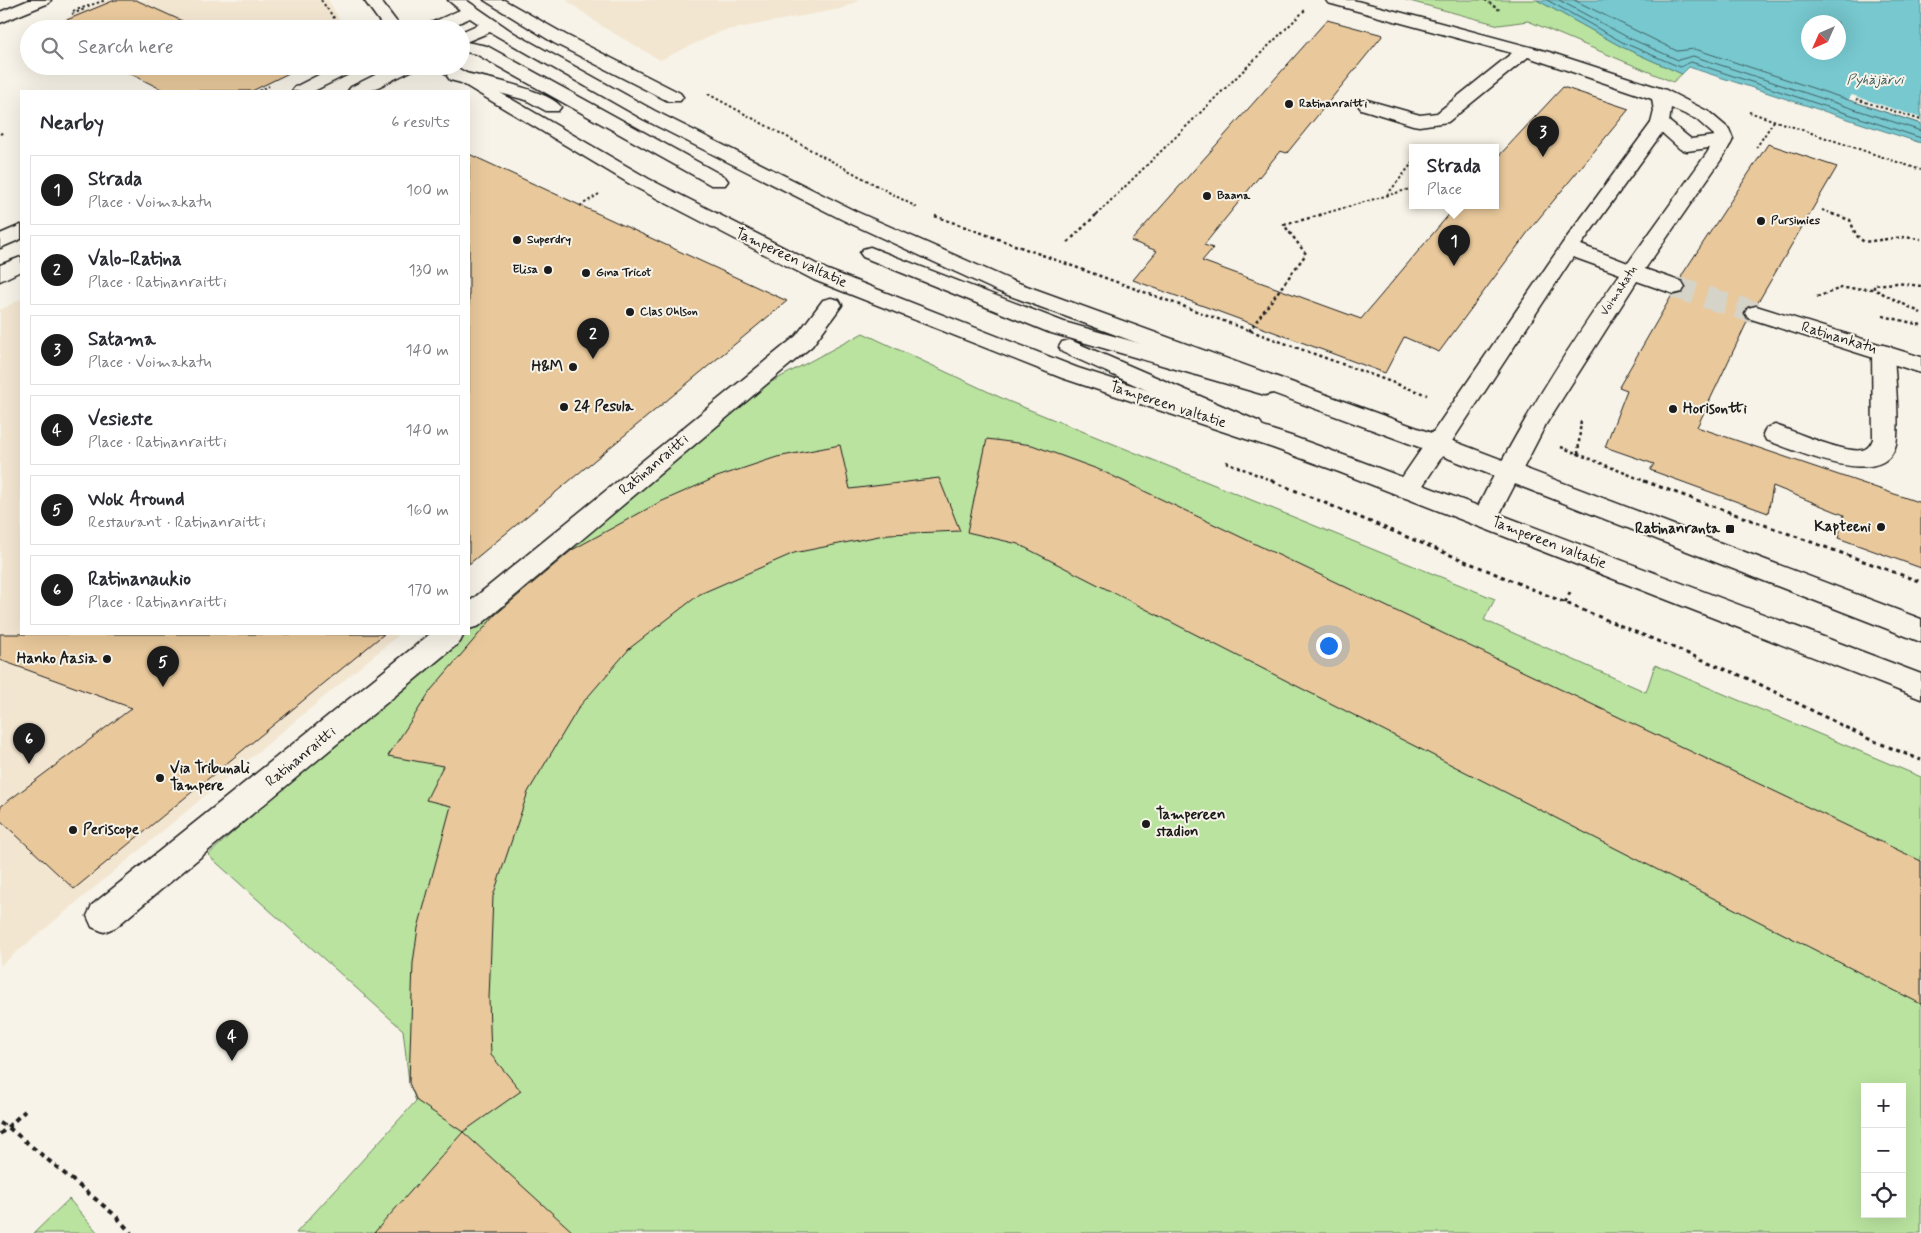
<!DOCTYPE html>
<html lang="en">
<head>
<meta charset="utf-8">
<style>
  :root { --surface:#fff; --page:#f2f2f3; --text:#2b2b33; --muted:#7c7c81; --line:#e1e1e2; --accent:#1c1c1c }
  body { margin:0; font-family:Mynerve,sans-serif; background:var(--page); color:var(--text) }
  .controls { position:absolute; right:15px; bottom:15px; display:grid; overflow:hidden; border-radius:0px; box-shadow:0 5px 20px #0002 }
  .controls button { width:45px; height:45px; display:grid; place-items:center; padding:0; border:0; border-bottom:1px solid var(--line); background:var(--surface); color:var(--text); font:25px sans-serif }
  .compass { position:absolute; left:1801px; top:15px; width:45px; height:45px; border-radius:50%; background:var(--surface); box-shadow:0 5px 20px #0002; rotate:225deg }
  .you { position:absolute; left:1328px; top:645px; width:18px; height:18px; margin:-12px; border:4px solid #fff; border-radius:50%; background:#1a73e8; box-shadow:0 0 0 8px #1a73e833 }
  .badge { display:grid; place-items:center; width:32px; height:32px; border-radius:50%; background:var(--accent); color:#fff; font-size:16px; font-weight:700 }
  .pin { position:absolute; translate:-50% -41px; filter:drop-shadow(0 1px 2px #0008) }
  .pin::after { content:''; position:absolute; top:26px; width:18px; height:15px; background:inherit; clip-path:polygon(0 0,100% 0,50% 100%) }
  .popup { position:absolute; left:1409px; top:144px; width:90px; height:65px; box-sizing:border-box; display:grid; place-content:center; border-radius:0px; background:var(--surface); filter:drop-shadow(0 1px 4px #0005); font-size:16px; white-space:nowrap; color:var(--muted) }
  .popup b { font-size:19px; color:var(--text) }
  .popup::after { content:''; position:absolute; left:50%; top:100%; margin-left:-10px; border:10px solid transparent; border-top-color:var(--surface) }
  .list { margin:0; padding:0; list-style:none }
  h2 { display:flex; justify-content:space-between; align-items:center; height:65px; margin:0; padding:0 20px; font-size:21px }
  h2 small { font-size:16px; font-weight:400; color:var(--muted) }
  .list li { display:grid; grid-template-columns:32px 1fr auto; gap:15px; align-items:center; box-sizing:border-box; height:70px; margin:0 10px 10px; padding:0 10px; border:1px solid var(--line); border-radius:0px }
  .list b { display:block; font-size:19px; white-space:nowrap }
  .list p { margin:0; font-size:16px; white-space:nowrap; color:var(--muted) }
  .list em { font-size:16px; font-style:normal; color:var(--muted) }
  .icon { flex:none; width:28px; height:28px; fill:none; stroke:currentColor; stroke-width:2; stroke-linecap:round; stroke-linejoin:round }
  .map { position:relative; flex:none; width:1921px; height:1233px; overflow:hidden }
  .search { position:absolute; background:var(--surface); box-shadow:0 5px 20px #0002; left:20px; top:20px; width:450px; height:55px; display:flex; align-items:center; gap:12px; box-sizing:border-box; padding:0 18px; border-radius:28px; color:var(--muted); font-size:19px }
  .panel { position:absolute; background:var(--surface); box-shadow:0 5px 20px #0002; left:20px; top:90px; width:450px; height:545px; border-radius:0px }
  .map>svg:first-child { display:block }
  .built { fill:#f3e6d1 }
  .green { fill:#b9e39f; stroke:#6a805e; fill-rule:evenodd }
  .water { fill:#77c8cf; stroke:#538387; fill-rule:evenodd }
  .pier { fill:#f7f3e8 }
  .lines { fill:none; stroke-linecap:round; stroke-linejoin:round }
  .shore { stroke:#406164; stroke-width:1 }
  .building { fill:#e9c99c; stroke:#1c1c1c }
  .minor-tunnel { stroke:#d6d3c9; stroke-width:22; stroke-dasharray:22 11; stroke-linecap:butt }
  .service-casing { stroke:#1c1c1c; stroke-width:3 }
  .pedestrian-casing { stroke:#1c1c1c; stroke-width:3 }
  .minor-casing { stroke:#1c1c1c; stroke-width:3 }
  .secondary-casing { stroke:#1c1c1c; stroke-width:3 }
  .primary-casing { stroke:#1c1c1c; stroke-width:3 }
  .path-far3 { stroke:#1c1c1c; stroke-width:2; stroke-dasharray:2.5 2.5; stroke-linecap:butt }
  .path-far2 { stroke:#1c1c1c; stroke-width:2.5; stroke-dasharray:3 3; stroke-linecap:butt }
  .path-far1 { stroke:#1c1c1c; stroke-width:3; stroke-dasharray:4 4; stroke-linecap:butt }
  .path { stroke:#1c1c1c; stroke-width:4; stroke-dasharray:5 5; stroke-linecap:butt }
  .service { fill:#f7f3e8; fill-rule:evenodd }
  .pedestrian { fill:#f7f3e8; fill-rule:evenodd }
  .minor { fill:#f7f3e8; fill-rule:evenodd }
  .secondary { fill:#f7f3e8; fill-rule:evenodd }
  .primary { fill:#f7f3e8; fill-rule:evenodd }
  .poi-dot { fill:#1c1c1c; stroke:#f7f3e8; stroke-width:2 }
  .labels { text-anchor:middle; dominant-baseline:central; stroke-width:4; stroke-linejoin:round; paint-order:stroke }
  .far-poi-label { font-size:12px; font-weight:bold; fill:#1c1c1c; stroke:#f7f3e8; text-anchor:start }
  .far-street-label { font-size:12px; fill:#1c1c1c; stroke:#f7f3e8 }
  .far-water-label { font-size:14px; font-style:italic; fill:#3c585b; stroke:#f7f3e8 }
  .street-label { font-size:15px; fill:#1c1c1c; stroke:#f7f3e8 }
  .poi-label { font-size:15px; font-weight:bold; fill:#1c1c1c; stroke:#f7f3e8; text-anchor:start }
</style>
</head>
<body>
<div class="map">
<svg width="1921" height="1233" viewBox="0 0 1921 1233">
  <rect width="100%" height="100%" fill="#f7f3e8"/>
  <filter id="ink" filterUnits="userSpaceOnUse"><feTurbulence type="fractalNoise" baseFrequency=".02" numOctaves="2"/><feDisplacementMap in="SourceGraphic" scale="10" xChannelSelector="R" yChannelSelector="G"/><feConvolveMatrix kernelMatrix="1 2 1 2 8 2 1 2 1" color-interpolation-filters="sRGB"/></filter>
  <g filter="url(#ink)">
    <!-- built -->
    <path class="built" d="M108 0H328L345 29H41Z
      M566 0H860L840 9 722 31 660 60 603 27Z
      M21 299V634H400L0 966V310Z"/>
    <!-- green -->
    <path class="green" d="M1406 0H1537L1622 47 1682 74 1673 82 1528 21 1499 25Z
      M863 333 1008 401 1495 599 1484 620 1646 692 1655 665 1921 777V1233H296L416 1101 409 1082 403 1030 208 855 310 762 464 634H469V630L760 388ZM1865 1087H1902V1214H1865Z
      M69 1199 98 1233H34Z"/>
    <!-- water -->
    <path class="water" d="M1537 0H1921V143L1689 67 1682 74 1622 47ZM1808 22H1838V52H1808Z"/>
    <!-- pier -->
    <path class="pier" d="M1852 95 1921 118V124L1848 100Z"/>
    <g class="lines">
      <!-- shore -->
      <path class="shore" d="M1547 0 1624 43 1680 67 1691 62 1921 138
        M1559 0 1627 37 1678 60 1693 56 1921 131
        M1574 0 1677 51 1695 49 1921 124"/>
    </g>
    <!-- building -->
    <path class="building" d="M115 0H136L200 29H45Z
      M1327 20 1383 35 1287 153 1280 151 1204 245 1213 248 1202 261 1361 319 1457 205H1495V160L1563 87 1629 109 1531 228 1439 352 1404 337 1385 373 1133 280 1157 251 1131 241Z
      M115 66H282L293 71 252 91H165Z
      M1768 144 1837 167 1757 304 1748 306 1743 312 1748 320 1697 427 1921 503V568L1838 538 1844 515 1773 486 1768 513 1650 470 1654 464 1605 447 1627 390 1619 387 1672 295 1684 293 1687 286 1681 280 1682 275Z
      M469 154 787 301 469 564Z
      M987 439 1032 445 1100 470 1921 861V1004L1018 544 967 532Z
      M840 445 850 489 939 478 960 531 889 534 794 553 700 594 630 648 579 707 528 792 493 896 489 999 491 1055 521 1091 463 1132 417 1101 409 1083 413 963 418 928 451 806 426 800 443 766 388 756 431 690 495 615 572 550 658 503 717 477 777 457Z
      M0 634H384L74 889 0 820V807L132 708 0 660Z
      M463 1132 574 1233H374Z"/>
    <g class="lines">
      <!-- minor-tunnel -->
      <path class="minor-tunnel" d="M1674 287 1756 313"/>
      <defs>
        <path id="service" d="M484 0H504L566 35 680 93 683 97 680 101H668L554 43Z
          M461 41 487 46 725 177 728 181 725 185H711L476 54 461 51Z
          M456 71C479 76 549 90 561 107L558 111H546L526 100 450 80 447 76 450 72Z
          M1660 118 1666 119 1691 139 1723 135 1730 137 1732 141 1730 145 1687 151 1680 149 1651 123 1654 119Z
          M870 247 1064 322 1273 381 1277 387 1273 393 1265 395 1048 332 863 257 860 253 863 249Z
          M1070 340 1260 422 1264 428 1260 434 1252 436 1244 434 1062 352 1059 347 1062 342Z
          M1883 345 1891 347 1894 352C1895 380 1899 409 1897 437 1893 496 1796 450 1766 440L1763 434 1766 428 1775 425C1794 431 1845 454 1862 450 1868 449 1871 444 1873 439L1872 352 1875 347Z"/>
        <path id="pedestrian" d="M831 298 839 300 842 305 812 346 479 626 469 629V602L796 336 823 300Z
          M430 634H464L460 642 116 927 104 932 92 927 87 916 92 905Z"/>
        <path id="minor" d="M1326 0H1353L1422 18 1549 52 1666 90 1709 112 1729 129 1733 139 1725 154 1645 269 1682 282 1685 287 1682 292 1674 294 1637 281 1546 424 1494 525 1485 528 1476 525 1472 518C1515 432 1564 352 1620 274L1573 257 1416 496 1407 498 1398 496 1394 489 1562 244 1651 123 1654 111 1652 99 1528 57 1448 122 1419 126 1413 125 1361 109 1358 105 1361 101 1367 100 1420 115 1437 113 1512 53 1328 3ZM1671 108 1696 119 1714 135V141L1707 153 1628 263 1581 245 1669 123Z
          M1756 306 1921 357V373L1748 318 1745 313 1748 308Z"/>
        <path id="secondary" d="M29 0H51L49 3 0 23V12Z"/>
        <path id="primary" d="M364 0H380L402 29H385Z
          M448 0H466L514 33 655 111 857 212 1013 281 1445 438 1921 619V642L1427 450 997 291 843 220 643 119 490 32 461 44V32L479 24 470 18 446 29H424L426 25 460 10Z
          M336 66H358L356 70 314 91H292L295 87Z
          M393 66H415L413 70 370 91H348L351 87Z
          M433 66H454L649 179 828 270 1078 368 1291 436 1357 460 1921 674V699L1339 472 1273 448 1062 378 814 280 635 187Z
          M21 225V239L0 248V234Z
          M21 257V271L0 281V265Z"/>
      </defs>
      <!-- service casing -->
      <use href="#service" class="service-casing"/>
      <!-- pedestrian casing -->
      <use href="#pedestrian" class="pedestrian-casing"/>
      <!-- minor casing -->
      <use href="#minor" class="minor-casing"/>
      <!-- secondary casing -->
      <use href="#secondary" class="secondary-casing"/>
      <!-- primary casing -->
      <use href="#primary" class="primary-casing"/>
      <!-- path-far3 -->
      <path class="path-far3" d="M321 0 342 29
        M1485 0 1501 11
        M73 11 106 0
        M72 14 85 9
        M259 91 269 86
        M708 94 918 208
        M1856 99 1921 120
        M1749 112 1921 170
        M0 134 4 132
        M1756 148 1774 121
        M1387 195 1413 162
        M580 206 599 194
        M1822 210 1836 215
        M1096 215 1305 10
        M1319 215 1413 188"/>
      <!-- path-far2 -->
      <path class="path-far2" d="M1832 214 1850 220 1856 235 1864 242 1903 237 1921 239
        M935 216 1427 395
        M1068 242 1097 214
        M1921 286 1897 283 1874 285V289L1921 313
        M1817 297 1841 288 1874 289
        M1883 316 1921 325
        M1249 331 1306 254 1284 225 1324 214
        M1561 447 1647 482
        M1578 454 1581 419
        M1226 462 1275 482"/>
      <!-- path-far1 -->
      <path class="path-far1" d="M1272 481 1749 679 1869 739 1921 760
        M1644 481 1921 582
        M1565 603 1571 590"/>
      <!-- path -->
      <path class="path" d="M0 1123 8 1127 116 1216 131 1233
        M0 1134 25 1111"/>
      <!-- service -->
      <use href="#service" class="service"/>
      <!-- pedestrian -->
      <use href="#pedestrian" class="pedestrian"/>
      <!-- minor -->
      <use href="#minor" class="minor"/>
      <!-- secondary -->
      <use href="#secondary" class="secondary"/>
      <!-- primary -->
      <use href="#primary" class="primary"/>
    </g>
  </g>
  <!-- markers -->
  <g class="poi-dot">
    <circle cx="1289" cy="104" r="5"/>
    <circle cx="1207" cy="196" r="5"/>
    <circle cx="1761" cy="221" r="5"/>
    <circle cx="517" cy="240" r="5"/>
    <circle cx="548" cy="270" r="5"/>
    <circle cx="586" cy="273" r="5"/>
    <circle cx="630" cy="312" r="5"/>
    <circle cx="573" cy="367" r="5"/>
    <circle cx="564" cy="407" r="5"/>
    <circle cx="1673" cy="409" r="5"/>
    <circle cx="1881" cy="527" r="5"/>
    <rect x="1725" y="524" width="10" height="10" rx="2.5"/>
    <circle cx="107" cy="659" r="5"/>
    <circle cx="160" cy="778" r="5"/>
    <circle cx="1146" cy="824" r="5"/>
    <circle cx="73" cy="830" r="5"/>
  </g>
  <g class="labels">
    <!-- far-poi labels -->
    <g class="far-poi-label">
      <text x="1299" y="104">Ratinanraitti</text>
      <text x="1217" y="196">Baana</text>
      <text x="1771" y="221">Pursimies</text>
      <text x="527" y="240">Superdry</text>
      <text x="538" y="270" text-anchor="end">Elisa</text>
      <text x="596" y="273">Gina Tricot</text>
      <text x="640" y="312">Clas Ohlson</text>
    </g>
    <!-- far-street labels -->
    <g class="far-street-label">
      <text transform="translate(1619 291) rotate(-57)">Voimakatu</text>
    </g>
    <!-- far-water labels -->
    <g class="far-water-label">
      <text x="1875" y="80">Pyhäjärvi</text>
    </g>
    <!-- street labels -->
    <g class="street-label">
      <text transform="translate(791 258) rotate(25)">Tampereen valtatie</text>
      <text transform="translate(1839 338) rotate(17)">Ratinankatu</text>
      <text transform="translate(1168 405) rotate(18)">Tampereen valtatie</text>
      <text transform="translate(654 465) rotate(-40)">Ratinanraitti</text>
      <text transform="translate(1549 543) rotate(21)">Tampereen valtatie</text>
      <text transform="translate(301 757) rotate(-39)">Ratinanraitti</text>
    </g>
    <!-- poi labels -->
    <g class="poi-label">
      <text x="563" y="367" text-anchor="end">H&amp;M</text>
      <text x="574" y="407">24 Pesula</text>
      <text x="1683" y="409">Horisontti</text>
      <text x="1871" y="527" text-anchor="end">Kapteeni</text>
      <text x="1720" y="529" text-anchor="end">Ratinanranta</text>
      <text x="97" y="659" text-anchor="end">Hanko Aasia</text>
      <text x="170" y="769">Via Tribunali<tspan x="170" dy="17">Tampere</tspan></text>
      <text x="1156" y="815">Tampereen<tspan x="1156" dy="17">stadion</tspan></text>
      <text x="83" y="830">Periscope</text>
    </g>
  </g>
</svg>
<div class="controls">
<button>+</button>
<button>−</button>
<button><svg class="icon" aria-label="locate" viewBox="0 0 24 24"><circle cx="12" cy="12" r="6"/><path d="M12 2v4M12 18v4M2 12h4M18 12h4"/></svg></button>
</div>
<svg class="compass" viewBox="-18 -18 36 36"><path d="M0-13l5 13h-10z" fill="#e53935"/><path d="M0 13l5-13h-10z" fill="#7c7c81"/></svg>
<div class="you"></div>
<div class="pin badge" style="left:1454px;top:266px">1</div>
<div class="popup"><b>Strada</b>Place</div>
<div class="pin badge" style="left:593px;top:359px">2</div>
<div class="pin badge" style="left:1543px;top:157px">3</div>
<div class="pin badge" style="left:232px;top:1061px">4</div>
<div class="pin badge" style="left:163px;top:687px">5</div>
<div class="pin badge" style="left:29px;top:764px">6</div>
<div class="search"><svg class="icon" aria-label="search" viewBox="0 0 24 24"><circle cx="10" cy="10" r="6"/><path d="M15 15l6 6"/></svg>Search here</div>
<section class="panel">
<h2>Nearby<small>6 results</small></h2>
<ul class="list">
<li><span class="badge">1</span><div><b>Strada</b><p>Place · Voimakatu</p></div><em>100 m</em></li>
<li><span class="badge">2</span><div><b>Valo-Ratina</b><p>Place · Ratinanraitti</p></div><em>130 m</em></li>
<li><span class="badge">3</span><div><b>Satama</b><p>Place · Voimakatu</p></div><em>140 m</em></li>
<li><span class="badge">4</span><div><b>Vesieste</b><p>Place · Ratinanraitti</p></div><em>140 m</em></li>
<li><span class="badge">5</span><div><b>Wok Around</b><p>Restaurant · Ratinanraitti</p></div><em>160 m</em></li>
<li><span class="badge">6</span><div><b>Ratinanaukio</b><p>Place · Ratinanraitti</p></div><em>170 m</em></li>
</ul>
</section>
</div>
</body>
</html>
